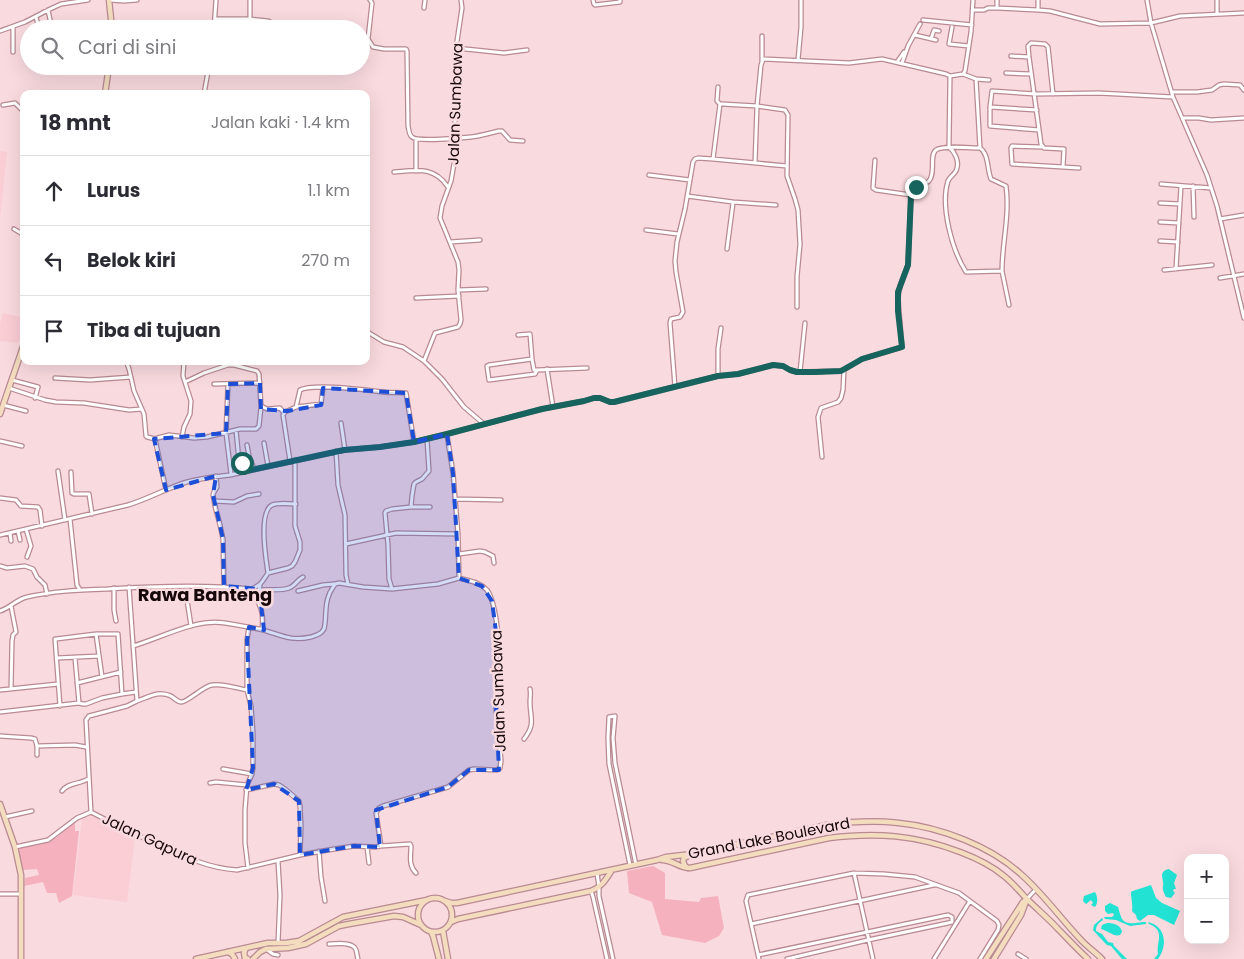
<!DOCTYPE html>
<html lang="id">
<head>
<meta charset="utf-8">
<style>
  :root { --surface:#fff; --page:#f2f2f3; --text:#2b2b33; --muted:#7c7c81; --line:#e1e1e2 }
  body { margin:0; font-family:Poppins,sans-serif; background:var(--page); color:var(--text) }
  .controls { position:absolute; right:15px; bottom:15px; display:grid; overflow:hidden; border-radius:10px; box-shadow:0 5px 20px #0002 }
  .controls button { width:45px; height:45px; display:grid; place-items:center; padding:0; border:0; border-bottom:1px solid var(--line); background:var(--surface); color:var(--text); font:25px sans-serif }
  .stop { position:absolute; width:15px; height:15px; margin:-11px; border:4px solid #17635d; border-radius:50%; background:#fff }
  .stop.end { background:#17635d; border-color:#fff; box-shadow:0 1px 5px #0008 }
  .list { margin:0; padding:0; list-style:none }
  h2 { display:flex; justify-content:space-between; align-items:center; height:65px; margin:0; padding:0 20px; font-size:21px }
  h2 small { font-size:16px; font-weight:400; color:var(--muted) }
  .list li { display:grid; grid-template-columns:32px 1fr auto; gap:15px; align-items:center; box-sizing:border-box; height:70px; padding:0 20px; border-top:1px solid var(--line) }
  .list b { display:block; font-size:19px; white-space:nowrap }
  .list em { font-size:16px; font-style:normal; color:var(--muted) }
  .icon { flex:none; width:28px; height:28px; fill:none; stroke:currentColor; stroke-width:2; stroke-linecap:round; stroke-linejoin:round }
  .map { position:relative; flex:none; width:1244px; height:959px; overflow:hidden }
  .search { position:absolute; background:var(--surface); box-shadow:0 5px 20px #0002; left:20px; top:20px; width:350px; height:55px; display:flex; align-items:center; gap:12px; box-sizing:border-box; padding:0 18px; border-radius:28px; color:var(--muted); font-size:19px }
  .panel { position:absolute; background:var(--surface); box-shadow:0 5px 20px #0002; left:20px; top:90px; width:350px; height:275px; border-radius:10px }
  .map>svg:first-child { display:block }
  .built { fill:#fbcdd5 }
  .green { fill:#f5b1bd }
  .water { fill:#22e2d4 }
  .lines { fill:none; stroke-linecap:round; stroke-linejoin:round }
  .street-casing { stroke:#b88a92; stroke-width:5.5 }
  .secondary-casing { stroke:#b88a92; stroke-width:7 }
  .street { stroke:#fff; stroke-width:3 }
  .secondary { stroke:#f4dcbf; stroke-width:4.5 }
  .route { stroke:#17635d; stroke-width:6 }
  .marked { fill:#1d4ed8; fill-opacity:0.2; stroke:#1d4ed8; stroke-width:4; stroke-dasharray:10 6; stroke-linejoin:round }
  .labels { text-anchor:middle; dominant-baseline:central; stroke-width:5; stroke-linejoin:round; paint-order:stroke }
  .street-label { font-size:15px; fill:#16070a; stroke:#f9dadf }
  .quarter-label { font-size:18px; font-weight:bold; fill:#16070a; stroke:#f9dadf }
</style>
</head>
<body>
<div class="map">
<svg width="1244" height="959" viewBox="0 0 1244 959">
  <rect width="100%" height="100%" fill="#f9dadf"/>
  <!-- built -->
  <path class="built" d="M0 151 7 152 0 218Z
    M3 313 24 318V329L18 343 0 341V323Z
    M87 816 93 817 135 837 127 902 73 895 82 818Z"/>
  <!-- green -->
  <path class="green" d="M75 822V831H79L72 896 59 903 56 893H47L43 882 24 886 25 878 39 875 37 869 23 870 18 848 43 844 57 837Z
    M653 866 665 873V899L699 902 701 898 718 896 724 928 719 936 705 943 662 935 652 902 629 893 627 871Z"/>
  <!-- water -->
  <path class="water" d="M1169 869 1177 875 1174 883 1176 889H1174L1173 891 1175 893 1171 898 1166 897C1166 897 1163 891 1163 890 1162 887 1164 884 1163 882 1162 875 1160 871 1169 869Z
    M1151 885 1156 898 1162 903 1180 911 1174 925 1154 915H1148L1140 921 1137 919 1136 915 1132 911C1133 904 1131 899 1131 892 1136 889 1137 890 1142 888 1146 887 1147 886 1151 885Z
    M1095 892C1098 897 1098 903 1095 907L1091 905 1093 903 1091 900 1086 904 1083 901 1084 896Z
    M1110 903 1118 907C1119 910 1120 915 1122 919 1127 927 1138 921 1146 922V924L1130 926 1116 920 1105 919 1104 917H1112L1114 915 1113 913 1108 914 1105 911V906Z
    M1102 918 1103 920C1098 923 1096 926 1096 931L1102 934 1108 942 1113 943 1114 946 1127 959H1122L1111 946 1107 945 1104 942 1093 930 1094 925Z
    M1148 922C1166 926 1168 946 1158 959H1154L1158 954C1156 941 1166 931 1149 924Z
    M1107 923C1114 923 1121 925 1122 932L1120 935C1114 937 1108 931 1101 929L1102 925Z"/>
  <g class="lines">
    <defs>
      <path id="street" d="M110 0 124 1 137 0
        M250 0V19
        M593 0 594 4 595 5 620 2V0
        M1147 0 1151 23 1173 97 1207 175 1217 206 1244 318
        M1217 0V14
        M424 8 425 0
        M997 8V0
        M48 10 52 29
        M973 10H984L988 8H997L1038 10 1050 11 1100 24 1151 23 1180 16 1244 13
        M1038 10V0
        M36 17 38 25
        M215 19H250L268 21 280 27 297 29
        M923 20 972 25
        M952 27 949 44 969 46
        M214 29 216 0
        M0 31 25 22 48 10 61 4 88 0
        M915 35 936 40
        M361 37 368 39 373 47 384 49H406L407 51 408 126C409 130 409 135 412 137 417 142 462 138 471 137 480 136 490 133 499 131H502L510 140 523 141
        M368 39 372 3 370 0
        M931 39 934 30 939 31
        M456 48 504 53 527 50
        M13 52V27
        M1011 56 1029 57
        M798 60 801 27V0
        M762 62V36
        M897 62 904 52
        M902 63 908 46 920 24
        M1006 73 1031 74
        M963 74 976 79 989 80
        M950 76 963 74 965 71 971 32 973 0
        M976 79 980 148
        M718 87 717 101 720 104
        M1172 92H1197L1212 90 1219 85 1224 84 1240 85 1244 90
        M204 94 209 66
        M1053 94 1048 47 1045 44 1031 43 1028 46 1029 57 1041 144 1044 148 1064 149 1063 167 1079 168
        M3 105 15 103 24 112
        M990 107 1037 110
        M1183 118H1199L1211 120 1244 118
        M1039 130 990 126V107L992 91 1036 94 1099 93 1173 97
        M416 139V171
        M1042 147 1012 146 1011 148 1012 164 1063 167
        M713 159 787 166
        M875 160 873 188 876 190 911 195
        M755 163 757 106 785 110 788 115 787 176 795 199 798 210 800 244 797 277V307
        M394 172C417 170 434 166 448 187
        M649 175 690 180
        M1161 184 1211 188
        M1193 186 1194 217
        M687 196 733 202 776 205
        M1160 203 1180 204
        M1220 219 1244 215
        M1160 222 1179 223
        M14 229 24 235
        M646 230 678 234
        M1160 241 1178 242
        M450 242 480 240
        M727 249 733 203
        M1176 269 1181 186
        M1164 270 1212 265
        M1220 278 1244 274
        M458 290 486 289
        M416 298 459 296
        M366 331 384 342 403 347 424 361 442 379 464 407 484 424
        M518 335 530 334 532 359 489 365 487 366 489 380 535 374 537 370 587 368
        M532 359 534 370H537
        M126 361 129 369 134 391 144 414 146 436 147 437 155 439 166 490
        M424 361 435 333 458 327 460 324 461 320 458 290 459 270 458 262 440 218 442 206 451 181 457 147 455 123 456 48 462 8 461 0
        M547 369 553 407
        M800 372 805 323
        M718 376V349L721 328
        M55 378 90 380 131 377
        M12 380 38 387 35 398
        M185 382 204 373 228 365H234L257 371 259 374 261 406 267 409 280 408 284 413
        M214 384 260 383
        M228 384 226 433 231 474
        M675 387 670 323 671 319 680 317 683 312 676 272 675 261 677 242 685 209 693 162 695 159 698 158 713 159 720 104H722L757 106 761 65 763 60 764 59 849 63 882 59 946 74 950 76 949 147C955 152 959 161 957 168 956 174 950 176 948 181 940 206 952 250 966 272L1002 271 1009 305
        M9 388 45 400 56 402 84 403 129 410 142 409
        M3 405 26 411
        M296 407 321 404 323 388
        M341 423 345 450
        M236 430 239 461 242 463 243 472
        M447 435 453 473 458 534 459 578
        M182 437 184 427 190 414 191 401 183 376 184 361
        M154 439 169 435 194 438 207 437 240 429H256L259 426 261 407
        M0 441 22 446
        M264 443 268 466
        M247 445 249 456 254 469
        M336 451 338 485 345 515 346 575 348 584
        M822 457 818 417 821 408 838 402 841 398 843 390 844 370
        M290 461 283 415 285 412 296 407 300 390C313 383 365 390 383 392 390 393 399 392 406 393L414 442
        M58 471 65 520
        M71 472 72 493 74 494H89L92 514
        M216 476 217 487 214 492 213 495 215 506 220 525 223 539 224 586
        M0 498 16 500 21 506 38 507 40 510 42 526
        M456 499 501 500
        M214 501 234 502 247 496 259 494
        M411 507H430
        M70 519 77 585 80 590
        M26 529 31 546 27 557
        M18 531 20 540
        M10 533 11 541
        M0 535 128 505C148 499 167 488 187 482 201 478 215 477 230 475L345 450 380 447 414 442 447 434 542 409 584 401 594 398H600L610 402H614L718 376 738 374 773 365 783 366 790 370 797 372 839 371 844 370 862 359 902 347 898 298 900 286 908 265 911 195 914 188C919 186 925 184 929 181 936 173 929 155 936 150 942 145 971 148 980 148 989 154 987 170 991 179L1006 186C1010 215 1002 243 1002 271
        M346 544 396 533 458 534
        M459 554 480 551 485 552 493 556 494 563
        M0 566 7 568 25 566 33 569 37 577 45 585 47 594
        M268 573C266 560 258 512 272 505 279 502 289 504 296 504
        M260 586 259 590C267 589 282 591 289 588 295 586 297 580 303 577
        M114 588V610L116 621
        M392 589 389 579 388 545 385 513 386 511 392 509 411 507 412 496 414 484 416 482 422 479 429 471 427 439
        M298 591 323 585 334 584
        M187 600 191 626
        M258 601 259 590
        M0 611C10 608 17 599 27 597 53 591 80 590 107 589 155 586 204 584 252 589
        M262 630C263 622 263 612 259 604 257 598 253 595 252 589 263 583 261 583 268 573L288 568 292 566 295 562 300 550V542L295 526V460
        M96 634 102 677
        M133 646C161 638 196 618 225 623 237 625 248 627 259 629 280 634 289 642 311 637 317 635 321 634 324 629 327 618 324 606 329 595 330 591 333 588 335 584L339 583 363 587 392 589 438 584 459 578
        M57 658 99 656
        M75 658 79 703
        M77 683 121 672
        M11 689 12 641 13 635 16 632 11 606
        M0 690 58 684
        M137 701C149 697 158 690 171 696 174 698 178 702 181 702 187 703 203 686 212 685 223 683 235 688 247 690
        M60 706 55 639H56L96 634H118L122 694
        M0 712 79 703 83 704H86L102 698 122 694 136 692
        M0 736 31 738 35 739 37 746 75 745 86 747
        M524 739C536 724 530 718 530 702 530 698 531 693 530 689
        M37 746V755
        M223 769 252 774
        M210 783 216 782 247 785
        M246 790 274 784 279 785 285 789 299 801 300 806 301 826 300 855
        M62 791C67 783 80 784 88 779
        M91 812 86 720 89 716 127 706 137 701 129 587
        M5 817 32 811
        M381 846 376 813 379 808 383 806 448 787 469 770 474 769 497 770 500 768 501 761C500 744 496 724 496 707 496 696 499 684 500 673 501 656 497 603 487 590 480 582 469 581 459 578
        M15 847 48 840 77 818 91 812C110 822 130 832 150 841 178 854 206 868 237 870L300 855 328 850 354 846 375 847 381 846 410 844 411 846C411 856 408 865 416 873
        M367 847 369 863
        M319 851 321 877 325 901
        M278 861 280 895 278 943
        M630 865 609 764 608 738 609 717 615 716 613 738 615 763 636 865
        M248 868 245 843V810L247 785 252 774 253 768V733L251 706 247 690V640L249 627
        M597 873 599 887V896L613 959
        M854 873 873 959
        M591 891 593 897 607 959
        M0 894H21
        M1027 899 1036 889
        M751 924 934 885
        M329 944C336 944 353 941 356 950 357 953 357 956 358 959
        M266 949 273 954 278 955
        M1018 954 1026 959
        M758 955 948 915 952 917V922L948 923 868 940 787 959
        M759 959 746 901 748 895 854 873 884 874 915 877 959 893 997 921 999 925 998 930 980 959
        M934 959 970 901"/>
      <path id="secondary" d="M109 0 112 29
        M105 94 109 66
        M0 414 24 344
        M0 804 15 847 21 875V959
        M662 860C673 860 679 868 690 868L829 838C876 832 916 835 960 852 976 858 991 865 1004 876 1013 883 1020 892 1028 900 1038 910 1049 919 1058 929 1068 939 1077 949 1088 959
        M688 868 685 866 683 861 684 858 690 855
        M418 915a17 17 0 1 1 34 0a17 17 0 1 1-34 0Z
        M445 901 451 903H457L657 860 666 857 692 854 827 825C876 818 919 821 965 840 987 849 1006 860 1023 876 1045 896 1062 920 1082 941 1089 948 1096 953 1102 959
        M451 922 458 919 591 891C602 887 606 879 612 870
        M443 931 448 959
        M431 932 433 936 439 959
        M246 948 244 953 245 958 248 959
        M228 952 232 954 235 959
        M196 959 268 943H286L299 941 343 917 427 900
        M253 959 260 952 266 949 288 948 306 944 339 926 349 924 394 916 403 917 421 925
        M986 959 1023 902 1027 899
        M994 959 1021 915 1027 899"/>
    </defs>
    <!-- street casing -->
    <use href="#street" class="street-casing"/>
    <!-- secondary casing -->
    <use href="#secondary" class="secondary-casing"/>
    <!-- street -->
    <use href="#street" class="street"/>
    <!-- secondary -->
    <use href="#secondary" class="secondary"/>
  </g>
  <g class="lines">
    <!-- route -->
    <path class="route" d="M242 463V472L344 450 380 447 414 442 447 434 542 409 584 401 594 398H600L610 402H614L718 376 738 374 773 365 783 366 790 370 797 372H816L841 371 862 359 902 347 898 311V292L908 265 911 195 913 189 916 187"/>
  </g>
  <!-- marked area -->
  <path class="marked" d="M260 383 261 409 287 411 321 405 323 388 406 393 414 442 447 434 453 473 459 578 482 586 492 601 500 663 496 706 499 770H469L448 787 376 810 380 847 354 846 300 855 299 801 274 784 246 790 253 768 247 640 249 627 264 630 259 589 224 586 223 539 213 495 216 476 166 490 154 439 226 433 228 384Z"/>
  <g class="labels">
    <!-- street labels -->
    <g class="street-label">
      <text transform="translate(455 104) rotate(-88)">Jalan Sumbawa</text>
      <text transform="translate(498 691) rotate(-92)">Jalan Sumbawa</text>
      <text transform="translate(769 838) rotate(-11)">Grand Lake Boulevard</text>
      <text transform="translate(150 839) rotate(25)">Jalan Gapura</text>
    </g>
    <!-- quarter labels -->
    <g class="quarter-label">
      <text x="205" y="594">Rawa Banteng</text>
    </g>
  </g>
</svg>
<div class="controls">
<button>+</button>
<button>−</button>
</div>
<div class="stop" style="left:242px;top:463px"></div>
<div class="stop end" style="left:916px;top:187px"></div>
<div class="search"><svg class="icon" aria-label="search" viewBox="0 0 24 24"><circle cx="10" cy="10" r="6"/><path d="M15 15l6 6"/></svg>Cari di sini</div>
<section class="panel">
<h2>18 mnt<small>Jalan kaki · 1.4 km</small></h2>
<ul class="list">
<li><svg class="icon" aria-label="ahead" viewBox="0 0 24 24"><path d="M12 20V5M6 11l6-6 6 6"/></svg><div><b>Lurus</b></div><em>1.1 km</em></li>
<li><svg class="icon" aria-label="left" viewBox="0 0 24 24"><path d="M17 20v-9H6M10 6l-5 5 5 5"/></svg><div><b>Belok kiri</b></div><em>270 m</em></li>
<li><svg class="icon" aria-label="arrive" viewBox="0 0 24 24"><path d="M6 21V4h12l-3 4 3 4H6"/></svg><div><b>Tiba di tujuan</b></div></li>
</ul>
</section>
</div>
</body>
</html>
